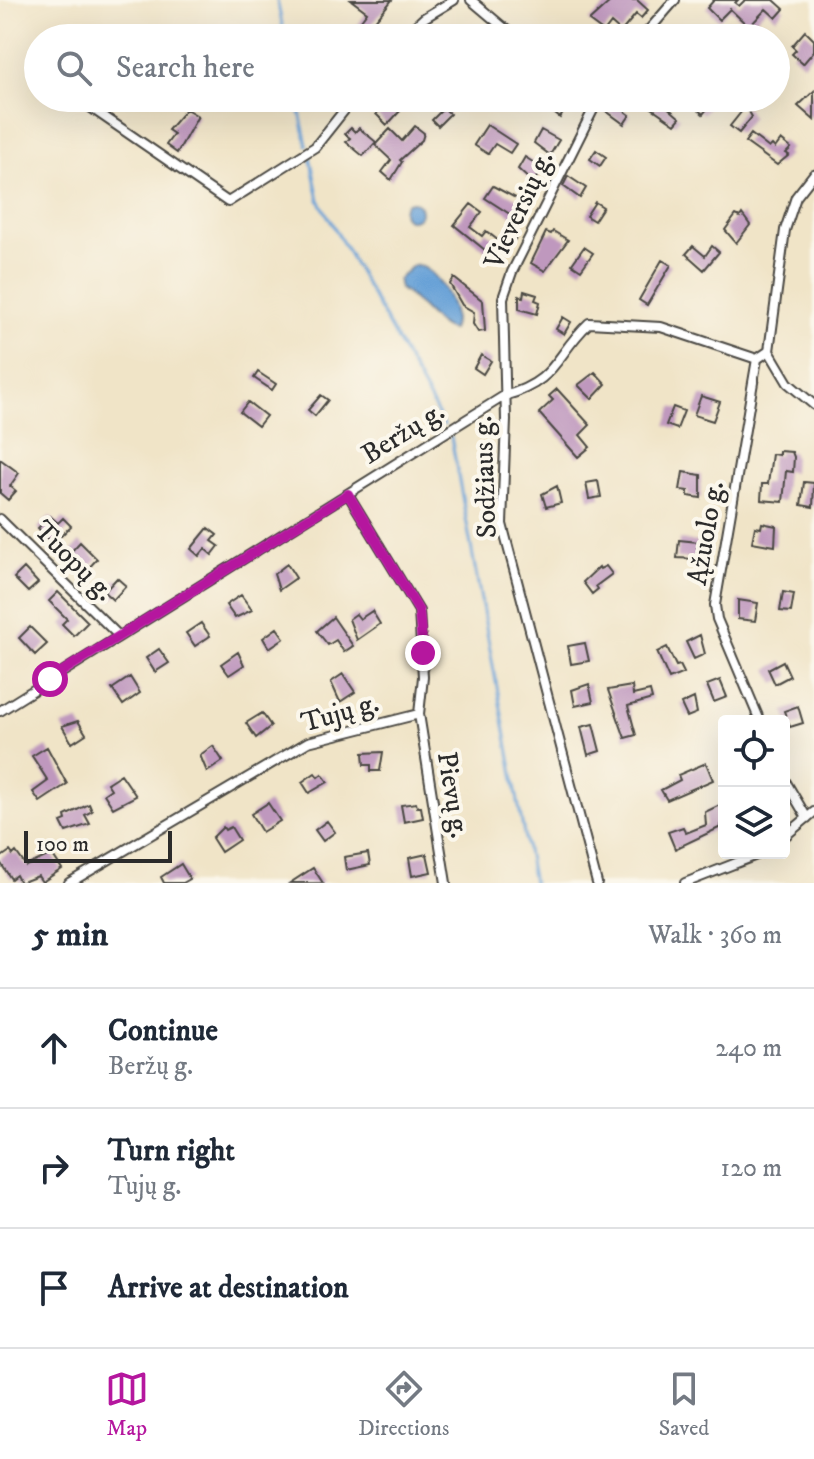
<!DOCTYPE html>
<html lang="en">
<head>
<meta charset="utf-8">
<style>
  :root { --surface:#fff; --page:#f2f2f3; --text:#1f2937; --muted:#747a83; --line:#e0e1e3; --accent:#b5179e }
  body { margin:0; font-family:"IM FELL DW Pica",serif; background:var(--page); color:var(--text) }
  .controls { position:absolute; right:24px; bottom:24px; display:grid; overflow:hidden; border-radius:8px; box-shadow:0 8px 32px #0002 }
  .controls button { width:72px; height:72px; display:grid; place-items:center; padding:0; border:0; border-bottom:2px solid var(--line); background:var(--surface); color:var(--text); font:40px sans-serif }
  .scale { position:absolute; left:24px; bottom:20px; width:148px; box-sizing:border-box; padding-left:8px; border:4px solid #2b2b2b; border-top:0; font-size:22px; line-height:28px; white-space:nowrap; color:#2b2b2b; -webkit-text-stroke:6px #fbf7ec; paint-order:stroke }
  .stop { position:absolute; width:24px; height:24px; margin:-18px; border:6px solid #b5179e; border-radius:50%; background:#fff }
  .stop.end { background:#b5179e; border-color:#fff; box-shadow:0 2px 8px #0008 }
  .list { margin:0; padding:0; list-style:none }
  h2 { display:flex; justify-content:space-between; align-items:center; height:104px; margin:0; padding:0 32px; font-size:34px }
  h2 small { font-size:26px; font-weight:400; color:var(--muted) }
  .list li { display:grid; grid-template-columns:52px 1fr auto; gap:24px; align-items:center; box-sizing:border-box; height:120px; padding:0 32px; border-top:2px solid var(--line) }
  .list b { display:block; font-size:30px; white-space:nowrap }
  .list p { margin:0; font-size:26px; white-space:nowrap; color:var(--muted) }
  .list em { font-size:26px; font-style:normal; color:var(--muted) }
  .icon { flex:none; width:44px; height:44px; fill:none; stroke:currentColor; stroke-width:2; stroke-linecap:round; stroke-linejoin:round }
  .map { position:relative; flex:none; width:814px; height:883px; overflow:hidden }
  .search { position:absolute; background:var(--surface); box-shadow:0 8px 32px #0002; left:24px; right:24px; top:24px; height:88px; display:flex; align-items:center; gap:20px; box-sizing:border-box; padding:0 28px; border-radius:44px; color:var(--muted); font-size:30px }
  .sheet { height:464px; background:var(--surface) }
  nav { display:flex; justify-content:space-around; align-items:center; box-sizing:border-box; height:112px; border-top:2px solid var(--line); background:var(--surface); font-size:22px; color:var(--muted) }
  nav a { display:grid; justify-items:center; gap:4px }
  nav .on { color:var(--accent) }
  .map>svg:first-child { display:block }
  .water { fill:#68a1d7; stroke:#4a6681; stroke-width:2 }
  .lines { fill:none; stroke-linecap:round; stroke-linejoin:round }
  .stream { stroke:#68a1d7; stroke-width:3 }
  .building { fill:#bf98be }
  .minor-casing { stroke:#494742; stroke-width:12 }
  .minor { stroke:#fff; stroke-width:8 }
  .route { stroke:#b5179e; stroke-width:10 }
  .labels { text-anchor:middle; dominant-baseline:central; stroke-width:8; stroke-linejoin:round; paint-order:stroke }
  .street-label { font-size:28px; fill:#2b2b2b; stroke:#fbf7ec }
</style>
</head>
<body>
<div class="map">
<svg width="814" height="883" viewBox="0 0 814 883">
  <rect width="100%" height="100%" fill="#fbf7ec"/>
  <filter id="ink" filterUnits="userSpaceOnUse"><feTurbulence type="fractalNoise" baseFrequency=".0125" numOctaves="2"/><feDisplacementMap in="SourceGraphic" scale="16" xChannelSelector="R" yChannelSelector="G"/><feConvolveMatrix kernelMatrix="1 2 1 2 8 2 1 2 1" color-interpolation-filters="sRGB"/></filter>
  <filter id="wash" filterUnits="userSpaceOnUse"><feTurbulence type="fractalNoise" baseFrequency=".006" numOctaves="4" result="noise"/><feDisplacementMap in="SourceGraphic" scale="32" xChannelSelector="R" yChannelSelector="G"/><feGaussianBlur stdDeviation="1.8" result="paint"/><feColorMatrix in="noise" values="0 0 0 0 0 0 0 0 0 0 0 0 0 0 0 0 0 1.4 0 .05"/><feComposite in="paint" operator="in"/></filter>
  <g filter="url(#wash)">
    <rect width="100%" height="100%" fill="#f0e4c7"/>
    <!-- water -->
    <path class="water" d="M403 211a9 9 0 1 1 18 0a9 9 0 1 1-18 0Z
      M414 265C437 265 461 311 452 330 436 328 417 298 400 289L398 279Z"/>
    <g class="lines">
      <!-- stream -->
      <path class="stream" d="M277 0 285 38
        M297 98 307 145
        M310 156 319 200 444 425
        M451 437 533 883"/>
    </g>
    <g id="blocks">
      <!-- building -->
      <path class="building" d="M351 0H392L361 38 352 32 367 12Z
        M612 0H637L648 10 641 18 636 14 621 32 611 23 604 32 589 21Z
        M714 0H738L735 3 739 6 745 0H774L784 9 776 18 766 9 749 27 730 9 719 20 707 8Z
        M489 25H490L505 38H485Z
        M805 31 814 40V51L803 64 792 54 796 50 792 46Z
        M814 91V120L798 106Z
        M524 98H557L568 105 560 118 539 101 535 107Z
        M607 98 630 115 624 124 602 108Z
        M705 98 711 104 703 114 696 108Z
        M381 99 386 104 390 99 401 110 387 125 376 114 379 111 374 107Z
        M659 100 680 118 675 124 652 108Z
        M746 106 752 117 739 133 730 126Z
        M444 108 450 114 438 126 432 120Z
        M186 109 198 116 177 153 166 145 174 134 168 130Z
        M487 125 516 144 510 153 495 144 488 154 474 145Z
        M415 126 424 133 422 140 400 160 402 162 391 180 382 172 391 160 375 145 390 129 402 141Z
        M351 128 355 132 359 128 376 142 363 156 346 142 350 138 345 134Z
        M541 130 559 140 550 155 534 143Z
        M751 134 769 148 772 145 775 148 781 140 791 148 786 153 789 155 777 165 745 142Z
        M596 150 606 157 600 166 590 159Z
        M525 157 542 168 533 183 518 169Z
        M568 176 586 188 580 198 563 186Z
        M493 186 525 203 520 215 516 218 485 198Z
        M595 202 603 207 594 221 586 216Z
        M471 204 482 212 470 227 482 236 486 231 499 241 507 230 517 237 512 243 508 240 495 258 454 225Z
        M742 214 750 225 736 243 725 230 736 215 740 217Z
        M553 231 568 240 545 271 531 263 546 232 551 234Z
        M693 246 705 256 712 246 719 252 704 270 686 254Z
        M584 247 593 253 581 270 572 264Z
        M662 260 671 265 647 305 639 300Z
        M454 278 483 301 485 331 478 332 473 324 474 312 462 305 450 284Z
        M524 291 537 295 535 300 540 302 537 314 519 309V296L523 297Z
        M563 317 571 322 564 334 556 329Z
        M481 355 491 361 483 374 474 368Z
        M258 372 276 384 272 390 254 378Z
        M595 372 606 384 592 399 578 385Z
        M557 389 590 425 580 435 590 447 578 457 539 413 553 400 549 396Z
        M321 395 328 400 315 416 308 410Z
        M701 396 720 402 713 421 694 415Z
        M248 402 266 416 258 426 240 412Z
        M673 407 684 411 677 429 666 425Z
        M779 451 792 452 794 457 793 472 786 471 783 502 761 500 762 484H768L772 454 779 455Z
        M0 459 19 473 10 486 16 491 8 500 0 493Z
        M683 472 701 475V498L688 496V491L680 490Z
        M598 481 601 497 589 499 586 483Z
        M804 482 814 483 813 507 801 505Z
        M557 486 561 503 546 507 542 494Z
        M50 516 58 523 63 518 71 526 53 544 38 528Z
        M762 523 776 526 775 546 752 542 755 527 761 528Z
        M208 528 217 535 212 541 219 546 212 555 205 549 199 556 191 549Z
        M679 540 698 542 696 559 677 558Z
        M80 542 97 559 85 572 68 555Z
        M287 564 296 578 279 590 274 574Z
        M606 566 612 574 596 586 598 589 592 594 583 582 599 567 600 569Z
        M24 568 38 583 28 592 14 578Z
        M117 578 126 586 113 600 104 592Z
        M58 592 88 622 74 636 62 624 67 619 49 601Z
        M783 592 794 594 791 612 780 611Z
        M241 595 252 610 235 618 226 605Z
        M738 600 758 603 755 621 738 619Z
        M372 611 380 624 357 640 349 619 356 614 360 619Z
        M333 617 353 646 344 652 336 640 328 645 317 631Z
        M201 623 210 636 195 646 186 633Z
        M30 627 47 644 35 655 19 638Z
        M277 628 284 638 269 648 263 638Z
        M700 635 705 654 694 659 686 642Z
        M585 643 589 661 571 664 568 646Z
        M667 647 676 666 680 665 684 673 669 679 657 652Z
        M159 649 169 663 155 672 146 658Z
        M238 652 244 665 229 675 221 664Z
        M783 661 790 676 775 684 768 669Z
        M343 674 355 692 340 702 331 682Z
        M130 677 140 693 123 705 112 689Z
        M720 680 727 697 714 702 707 685Z
        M589 684 593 702 575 706 572 690Z
        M632 686 633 695 650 691 652 699 628 706 636 735 625 738 608 690Z
        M694 698 697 713 687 717 681 704Z
        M798 706 803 723 790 727 784 711Z
        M262 713 271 726 256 738 246 723Z
        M78 721 86 734 72 743 62 726Z
        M593 724 600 751 588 755 581 727Z
        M213 746 223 761 207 772 200 755Z
        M47 747 67 784 40 802 33 792 48 781 32 756Z
        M383 752 380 771H371V765H364L363 753Z
        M706 763 713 780 667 800 661 790 680 780 678 775Z
        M315 773 318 777 322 774 328 782 309 793 302 782Z
        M121 774 136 796 113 808 104 794 111 789 107 783Z
        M268 803 280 821 262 832 251 814Z
        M416 803 417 807H421L423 818 404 822 401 805Z
        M724 803 721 827 675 849 668 832 683 827 686 833 706 825 705 812Z
        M89 804 92 811 85 815 90 824 66 832 61 822 66 820 65 816Z
        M327 821 335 832 323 841 315 830Z
        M223 827 225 830 231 827 239 840 221 852 212 838Z
        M10 851 13 855 16 852 26 866 52 854 62 869 42 882 38 876 20 883 16 875 11 879 0 862V858Z
        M368 853 370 865 346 870 344 857Z
        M427 854 431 872 412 876 409 858Z
        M181 864 190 879 183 883H164L161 877Z
        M313 868 323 883H290Z"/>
    </g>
  </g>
  <g filter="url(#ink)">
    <use href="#blocks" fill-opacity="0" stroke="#494742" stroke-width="2"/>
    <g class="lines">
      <defs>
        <path id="minor" d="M471 0 516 38
          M402 38 424 18 454 0
          M642 38 675 0
          M77 98 228 202 315 147 354 98
          M814 174 796 197 785 230 769 351 788 383 814 405
          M0 519 118 635
          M0 711 504 396C558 381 554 356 589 323L661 327 757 359
          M419 714 446 883
          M760 721 717 619 715 605 757 359 769 351
          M784 779 807 818
          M784 837 814 812
          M69 883 308 742 419 714 423 677 419 611 348 494
          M597 883 502 524 506 420 503 298 512 272 599 98
          M685 883 762 853"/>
      </defs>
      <!-- minor casing -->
      <use href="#minor" class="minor-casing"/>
      <!-- minor -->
      <use href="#minor" class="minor"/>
    </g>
  </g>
  <g class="lines" filter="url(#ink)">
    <!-- route -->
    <path class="route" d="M50 679 348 494 419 611 423 653"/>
  </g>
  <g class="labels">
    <!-- street labels -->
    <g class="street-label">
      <text transform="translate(519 210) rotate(-65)">Vieversių g.</text>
      <text transform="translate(403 433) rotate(-32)">Beržų g.</text>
      <text transform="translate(485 477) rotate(-92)">Sodžiaus g.</text>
      <text transform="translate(706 533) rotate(-80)">Ąžuolo g.</text>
      <text transform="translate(74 561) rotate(45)">Tuopų g.</text>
      <text transform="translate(340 713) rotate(-16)">Tujų g.</text>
      <text transform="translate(453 795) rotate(81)">Pievų g.</text>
    </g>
  </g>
</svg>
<div class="controls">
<button><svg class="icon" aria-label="locate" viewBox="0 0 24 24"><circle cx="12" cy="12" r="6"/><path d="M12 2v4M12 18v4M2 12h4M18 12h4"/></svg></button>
<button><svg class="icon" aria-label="layers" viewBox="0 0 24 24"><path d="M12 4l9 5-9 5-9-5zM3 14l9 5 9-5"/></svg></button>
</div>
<div class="scale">100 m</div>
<div class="stop" style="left:50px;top:679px"></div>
<div class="stop end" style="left:423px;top:653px"></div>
<div class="search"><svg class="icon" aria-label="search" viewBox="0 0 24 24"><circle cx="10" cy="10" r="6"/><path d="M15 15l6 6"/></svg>Search here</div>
</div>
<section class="sheet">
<h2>5 min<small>Walk · 360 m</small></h2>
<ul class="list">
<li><svg class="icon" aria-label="ahead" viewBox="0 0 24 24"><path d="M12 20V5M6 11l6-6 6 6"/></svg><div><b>Continue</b><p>Beržų g.</p></div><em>240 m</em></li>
<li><svg class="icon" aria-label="right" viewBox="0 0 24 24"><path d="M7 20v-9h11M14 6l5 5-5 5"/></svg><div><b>Turn right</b><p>Tujų g.</p></div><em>120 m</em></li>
<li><svg class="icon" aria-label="arrive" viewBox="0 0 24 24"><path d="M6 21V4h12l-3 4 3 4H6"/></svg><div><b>Arrive at destination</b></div></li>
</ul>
</section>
<nav>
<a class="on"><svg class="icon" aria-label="map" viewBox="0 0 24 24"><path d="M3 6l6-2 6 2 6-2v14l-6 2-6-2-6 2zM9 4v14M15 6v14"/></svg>Map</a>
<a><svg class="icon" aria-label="directions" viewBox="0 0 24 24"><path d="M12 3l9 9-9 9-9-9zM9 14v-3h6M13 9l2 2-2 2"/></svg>Directions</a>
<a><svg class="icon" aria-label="saved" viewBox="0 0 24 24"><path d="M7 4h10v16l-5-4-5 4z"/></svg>Saved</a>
</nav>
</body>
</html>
